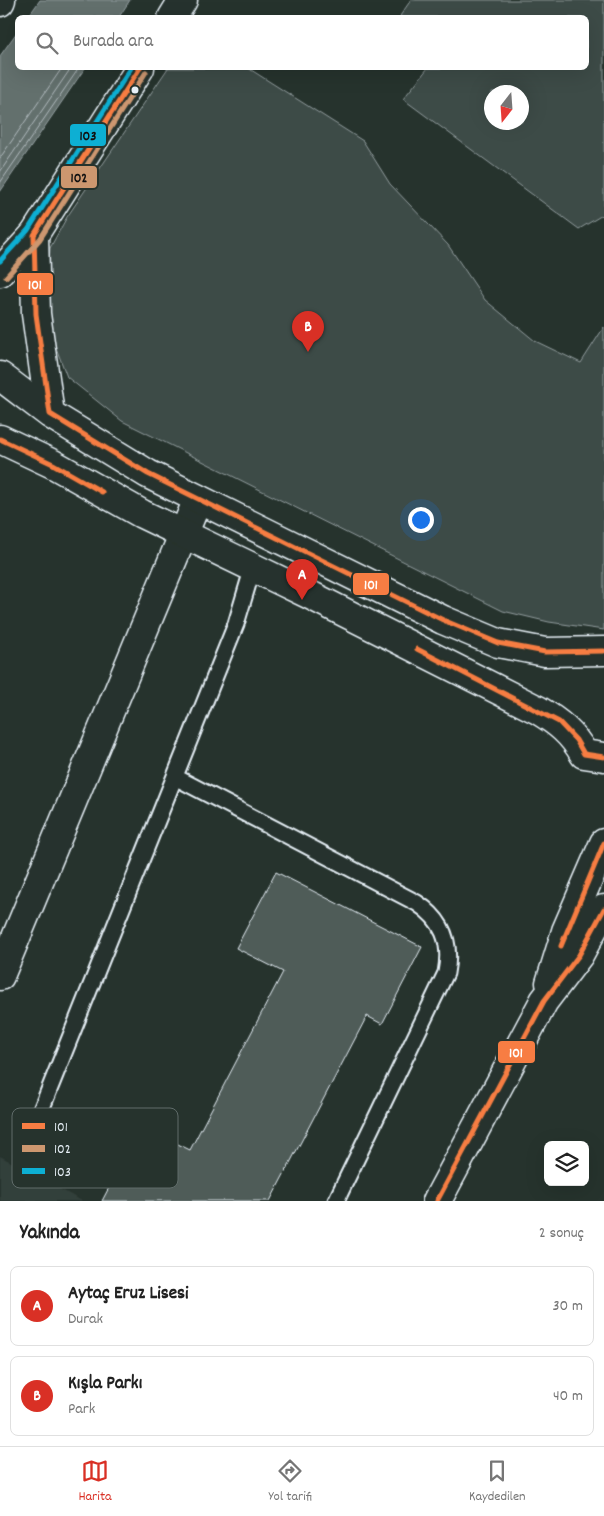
<!DOCTYPE html>
<html lang="tr">
<head>
<meta charset="utf-8">
<style>
  :root { --surface:#fff; --page:#f2f2f2; --text:#222; --muted:#767676; --line:#e0e0e0; --accent:#d93025 }
  body { margin:0; font-family:Dekko,sans-serif; background:var(--page); color:var(--text) }
  .controls { position:absolute; right:15px; bottom:15px; display:grid; overflow:hidden; border-radius:8px; box-shadow:0 5px 20px #0002 }
  .controls button { width:45px; height:45px; display:grid; place-items:center; padding:0; border:0; border-bottom:1px solid var(--line); background:var(--surface); color:var(--text); font:25px sans-serif }
  .compass { position:absolute; left:484px; top:85px; width:45px; height:45px; border-radius:50%; background:var(--surface); box-shadow:0 5px 20px #0002; rotate:197deg }
  .you { position:absolute; left:420px; top:519px; width:18px; height:18px; margin:-12px; border:4px solid #fff; border-radius:50%; background:#1a73e8; box-shadow:0 0 0 8px #1a73e833 }
  .badge { display:grid; place-items:center; width:32px; height:32px; border-radius:50%; background:var(--accent); color:#fff; font-size:16px; font-weight:700 }
  .pin { position:absolute; translate:-50% -41px; filter:drop-shadow(0 1px 2px #0008) }
  .pin::after { content:''; position:absolute; top:26px; width:18px; height:15px; background:inherit; clip-path:polygon(0 0,100% 0,50% 100%) }
  .list { margin:0; padding:0; list-style:none }
  h2 { display:flex; justify-content:space-between; align-items:center; height:65px; margin:0; padding:0 20px; font-size:21px }
  h2 small { font-size:16px; font-weight:400; color:var(--muted) }
  .list li { display:grid; grid-template-columns:32px 1fr auto; gap:15px; align-items:center; box-sizing:border-box; height:80px; margin:0 10px 10px; padding:0 10px; border:1px solid var(--line); border-radius:8px }
  .list b { display:block; font-size:19px; white-space:nowrap }
  .list p { margin:0; font-size:16px; white-space:nowrap; color:var(--muted) }
  .list em { font-size:16px; font-style:normal; color:var(--muted) }
  .icon { flex:none; width:28px; height:28px; fill:none; stroke:currentColor; stroke-width:2; stroke-linecap:round; stroke-linejoin:round }
  .map { position:relative; flex:none; width:604px; height:1201px; overflow:hidden }
  .search { position:absolute; background:var(--surface); box-shadow:0 5px 20px #0002; left:15px; right:15px; top:15px; height:55px; display:flex; align-items:center; gap:12px; box-sizing:border-box; padding:0 18px; border-radius:8px; color:var(--muted); font-size:19px }
  .sheet { height:245px; background:var(--surface) }
  nav { display:flex; justify-content:space-around; align-items:center; box-sizing:border-box; height:70px; border-top:1px solid var(--line); background:var(--surface); font-size:14px; color:var(--muted) }
  nav a { display:grid; justify-items:center; gap:2px }
  nav .on { color:var(--accent) }
  .map>svg:first-child { display:block }
  .built { fill:#333f3a }
  .green { fill:#3e4b47; stroke:#939ea0; fill-rule:evenodd }
  .water { fill:#636f6d; stroke:#98a3a5 }
  .lines { fill:none; stroke-linecap:round; stroke-linejoin:round }
  .shore { stroke:#b3bdc0; stroke-width:1 }
  .building { fill:#505c59; stroke:#e8f1f8 }
  .lane-casing { stroke:#e8f1f8; stroke-width:19 }
  .street-casing { stroke:#e8f1f8; stroke-width:31 }
  .secondary-casing { stroke:#e8f1f8; stroke-width:31 }
  .primary-casing { stroke:#e8f1f8; stroke-width:31 }
  .lane { stroke:#26332d; stroke-width:15 }
  .street { stroke:#26332d; stroke-width:28 }
  .secondary { stroke:#26332d; stroke-width:28 }
  .primary { stroke:#26332d; stroke-width:28 }
  .bus-1-casing { stroke:#26332d; stroke-width:9 }
  .bus-2-casing { stroke:#26332d; stroke-width:9 }
  .bus-3-casing { stroke:#26332d; stroke-width:9 }
  .bus-1 { stroke:#f77d43; stroke-width:5 }
  .bus-2 { stroke:#cd976f; stroke-width:5 }
  .bus-3 { stroke:#0dafd3; stroke-width:5 }
  .bus-dot { fill:#e8f1f8; stroke:#26332d; stroke-width:2 }
  .key { fill:#26332d; stroke:#606c6a; stroke-width:1 }
  .key-label { font-size:14px; fill:#e8f1f8 }
  .line-badge { stroke:#26332d; stroke-width:2 }
  .badge-label { font-size:14px; text-anchor:middle; font-weight:bold; fill:#fff }
  .pale-badge-label { font-size:14px; text-anchor:middle; font-weight:bold; fill:#111 }
</style>
</head>
<body>
<div class="map">
<svg width="604" height="1201" viewBox="0 0 604 1201">
  <rect width="100%" height="100%" fill="#26332d"/>
  <filter id="ink" filterUnits="userSpaceOnUse"><feTurbulence type="fractalNoise" baseFrequency=".02" numOctaves="2"/><feDisplacementMap in="SourceGraphic" scale="10" xChannelSelector="R" yChannelSelector="G"/><feConvolveMatrix kernelMatrix="1 2 1 2 8 2 1 2 1" color-interpolation-filters="sRGB"/></filter>
  <g filter="url(#ink)">
    <!-- built -->
    <path class="built" d="M0 1156 82 1201H0Z"/>
    <!-- green -->
    <path class="green" d="M411 0H604V214L579 229 403 99 428 68H586V18L403 17 400 16ZM492 92H522V122H492Z
      M168 68H248L363 141 390 184 448 245 485 300 535 341 581 363 604 327V630L549 622 503 611 122 421 67 377 52 337 47 297 50 248 67 217Z"/>
    <!-- water -->
    <path class="water" d="M40 0H130L119 17H28Z
      M17 32 18 68H85L0 192V56Z"/>
    <g class="lines">
      <!-- shore -->
      <path class="shore" d="M0 158 62 68
        M0 172 71 68
        M0 183 79 68"/>
    </g>
    <!-- building -->
    <path class="building" d="M276 872 422 947 382 1024 367 1016 270 1201H102L141 1126 190 1150 283 972 236 948Z"/>
    <g class="lines">
      <defs>
        <path id="lane" d="M175 777 417 903C443 920 452 942 446 973L336 1201
          M29 1140 236 624 253 567"/>
        <path id="street" d="M0 976 198 499"/>
        <path id="secondary" d="M34 235 36 314 50 414
          M0 376 50 414 148 474 443 620 498 643 545 652 604 651
          M0 439 53 464 142 514 308 594 538 710C558 722 572 733 584 754L604 757
          M550 983 566 931 604 843
          M437 1201 544 1001 579 955 604 909"/>
        <path id="primary" d="M0 2 1 0
          M172 18 183 0
          M0 272 34 235 140 68"/>
      </defs>
      <!-- lane casing -->
      <use href="#lane" class="lane-casing"/>
      <!-- street casing -->
      <use href="#street" class="street-casing"/>
      <!-- secondary casing -->
      <use href="#secondary" class="secondary-casing"/>
      <!-- primary casing -->
      <use href="#primary" class="primary-casing"/>
      <!-- lane -->
      <use href="#lane" class="lane"/>
      <!-- street -->
      <use href="#street" class="street"/>
      <!-- secondary -->
      <use href="#secondary" class="secondary"/>
      <!-- primary -->
      <use href="#primary" class="primary"/>
      <defs>
        <path id="bus-1" d="M140 68 34 235 36 314 50 414 148 474 443 620 498 643 545 652 604 651
          M0 439 53 464 102 492
          M417 649 559 722 576 740 584 754 604 757
          M561 946 604 843
          M437 1201 544 1001 579 955 604 909"/>
        <path id="bus-2" d="M6 277 40 239 146 72"/>
        <path id="bus-3" d="M0 261 28 230 131 68"/>
      </defs>
      <!-- bus-1 casing -->
      <use href="#bus-1" class="bus-1-casing"/>
      <!-- bus-2 casing -->
      <use href="#bus-2" class="bus-2-casing"/>
      <!-- bus-3 casing -->
      <use href="#bus-3" class="bus-3-casing"/>
      <!-- bus-1 -->
      <use href="#bus-1" class="bus-1"/>
      <!-- bus-2 -->
      <use href="#bus-2" class="bus-2"/>
      <!-- bus-3 -->
      <use href="#bus-3" class="bus-3"/>
    </g>
  </g>
  <!-- markers -->
  <circle class="bus-dot" cx="135" cy="90" r="4.5"/>
  <!-- legend -->
  <rect x="12" y="1108" width="166" height="80" rx="8" class="key"/>
  <rect x="22" y="1123" width="23" height="6" fill="#f77d43"/>
  <rect x="22" y="1145" width="23" height="7" fill="#cd976f"/>
  <rect x="22" y="1168" width="23" height="6" fill="#0dafd3"/>
  <g class="key-label">
    <text x="54" y="1131">101</text>
    <text x="54" y="1153">102</text>
    <text x="54" y="1176">103</text>
  </g>
  <g class="line-badge">
    <rect x="69" y="123" width="38" height="24" rx="5" fill="#0dafd3"/>
    <rect x="60" y="165" width="38" height="24" rx="5" fill="#cd976f"/>
    <rect x="16" y="272" width="38" height="24" rx="5" fill="#f77d43"/>
    <rect x="352" y="572" width="38" height="24" rx="5" fill="#f77d43"/>
    <rect x="497" y="1040" width="39" height="24" rx="5" fill="#f77d43"/>
  </g>
  <g class="badge-label">
    <text x="35" y="289">101</text>
    <text x="371" y="589">101</text>
    <text x="516" y="1057">101</text>
  </g>
  <g class="pale-badge-label">
    <text x="88" y="140">103</text>
    <text x="79" y="182">102</text>
  </g>
</svg>
<div class="controls">
<button><svg class="icon" aria-label="layers" viewBox="0 0 24 24"><path d="M12 4l9 5-9 5-9-5zM3 14l9 5 9-5"/></svg></button>
</div>
<svg class="compass" viewBox="-18 -18 36 36"><path d="M0-13l5 13h-10z" fill="#e53935"/><path d="M0 13l5-13h-10z" fill="#767676"/></svg>
<div class="you"></div>
<div class="pin badge" style="left:302px;top:600px">A</div>
<div class="pin badge" style="left:308px;top:352px">B</div>
<div class="search"><svg class="icon" aria-label="search" viewBox="0 0 24 24"><circle cx="10" cy="10" r="6"/><path d="M15 15l6 6"/></svg>Burada ara</div>
</div>
<section class="sheet">
<h2>Yakında<small>2 sonuç</small></h2>
<ul class="list">
<li><span class="badge">A</span><div><b>Aytaç Eruz Lisesi</b><p>Durak</p></div><em>30 m</em></li>
<li><span class="badge">B</span><div><b>Kışla Parkı</b><p>Park</p></div><em>40 m</em></li>
</ul>
</section>
<nav>
<a class="on"><svg class="icon" aria-label="map" viewBox="0 0 24 24"><path d="M3 6l6-2 6 2 6-2v14l-6 2-6-2-6 2zM9 4v14M15 6v14"/></svg>Harita</a>
<a><svg class="icon" aria-label="directions" viewBox="0 0 24 24"><path d="M12 3l9 9-9 9-9-9zM9 14v-3h6M13 9l2 2-2 2"/></svg>Yol tarifi</a>
<a><svg class="icon" aria-label="saved" viewBox="0 0 24 24"><path d="M7 4h10v16l-5-4-5 4z"/></svg>Kaydedilen</a>
</nav>
</body>
</html>
